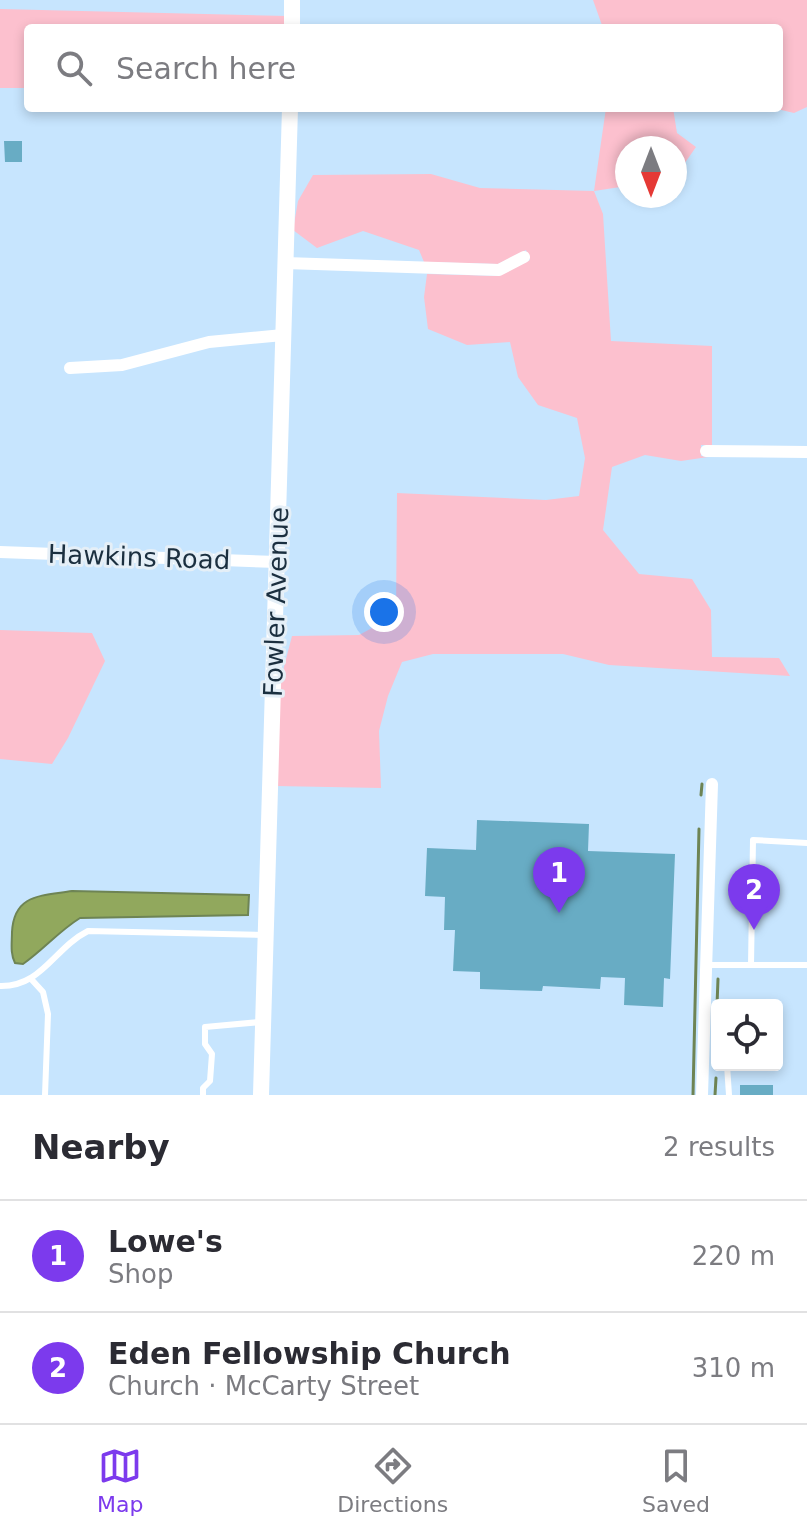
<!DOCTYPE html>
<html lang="en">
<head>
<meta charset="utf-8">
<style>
  :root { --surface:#fff; --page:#f7f7f7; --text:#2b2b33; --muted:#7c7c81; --line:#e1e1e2; --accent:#7c3aed }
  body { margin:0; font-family:"DejaVu Sans",sans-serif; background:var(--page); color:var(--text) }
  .controls { position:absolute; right:24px; bottom:24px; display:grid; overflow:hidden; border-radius:8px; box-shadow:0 4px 12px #0003 }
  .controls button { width:72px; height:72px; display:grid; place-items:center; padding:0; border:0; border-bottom:2px solid var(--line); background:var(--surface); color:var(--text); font:40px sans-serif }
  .compass { position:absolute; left:615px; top:136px; width:72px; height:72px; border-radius:50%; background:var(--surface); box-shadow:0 4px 12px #0003; rotate:180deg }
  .you { position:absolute; left:384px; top:612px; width:28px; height:28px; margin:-20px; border:6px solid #fff; border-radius:50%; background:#1a73e8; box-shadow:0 0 0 12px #1a73e833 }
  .badge { display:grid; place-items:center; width:52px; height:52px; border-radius:50%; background:var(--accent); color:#fff; font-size:26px; font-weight:700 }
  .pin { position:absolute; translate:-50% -66px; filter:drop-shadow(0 2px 4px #0008) }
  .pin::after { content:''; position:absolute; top:42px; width:28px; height:24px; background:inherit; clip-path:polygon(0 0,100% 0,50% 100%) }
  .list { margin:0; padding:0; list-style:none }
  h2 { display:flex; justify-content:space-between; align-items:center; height:104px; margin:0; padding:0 32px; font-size:34px }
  h2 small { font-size:26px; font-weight:400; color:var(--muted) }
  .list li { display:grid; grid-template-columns:52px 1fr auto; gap:24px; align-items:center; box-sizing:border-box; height:112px; padding:0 32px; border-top:2px solid var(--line) }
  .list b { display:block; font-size:30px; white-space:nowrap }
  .list p { margin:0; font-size:26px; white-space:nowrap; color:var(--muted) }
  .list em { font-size:26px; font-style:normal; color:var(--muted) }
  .icon { flex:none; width:44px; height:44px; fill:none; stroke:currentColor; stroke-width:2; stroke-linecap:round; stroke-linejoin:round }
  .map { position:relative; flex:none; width:807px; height:1095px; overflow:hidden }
  .search { position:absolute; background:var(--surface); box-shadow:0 4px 12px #0003; left:24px; right:24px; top:24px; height:88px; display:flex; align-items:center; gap:20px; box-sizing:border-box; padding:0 28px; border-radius:8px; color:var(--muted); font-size:30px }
  .sheet { height:328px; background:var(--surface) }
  nav { display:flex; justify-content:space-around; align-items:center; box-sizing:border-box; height:112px; border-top:2px solid var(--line); background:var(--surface); font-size:22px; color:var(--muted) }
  nav a { display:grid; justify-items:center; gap:4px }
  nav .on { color:var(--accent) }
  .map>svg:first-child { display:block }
  .green { fill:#fcc0ce }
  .water { fill:#91a85d; stroke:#6e8454; stroke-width:2 }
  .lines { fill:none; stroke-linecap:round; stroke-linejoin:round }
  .stream { stroke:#6e8454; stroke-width:3 }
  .building { fill:#68acc4 }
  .service { stroke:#fff; stroke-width:6 }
  .minor { stroke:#fff; stroke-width:12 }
  .tertiary { stroke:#fff; stroke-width:16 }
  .labels { text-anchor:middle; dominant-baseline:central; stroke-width:6; stroke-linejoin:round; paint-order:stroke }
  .street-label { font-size:26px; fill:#1b2f3f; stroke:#e5eff7 }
</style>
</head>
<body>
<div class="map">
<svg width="807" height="1095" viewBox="0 0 807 1095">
  <rect width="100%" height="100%" fill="#c7e5fe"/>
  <!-- green -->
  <path class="green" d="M593 0H807V107L794 113 773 108H779V28H603Z
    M0 9 287 16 286 28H28V88H0Z
    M606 108H673L677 133 696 147 675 177V148H627V186L594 191 603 214 611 341 712 346V445H701V456L708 457 681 461 645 455 612 467 603 530 639 574 692 579 711 610 712 657 779 658 790 676 609 665 563 654H433L402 662 388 696 379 731 381 788 276 786 279 686 292 636 359 635 396 615 397 493 546 500 579 496 585 458 577 418 538 405 518 377 510 342 467 345 428 329 424 297 427 274 499 276 530 260 526 250 498 264 424 262 419 250 363 231 317 248 293 230 298 201 313 175 431 174 480 188 594 191Z
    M0 630 92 633 105 661 68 738 52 764 0 759Z"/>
  <!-- water -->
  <path class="water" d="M72 891 249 895 248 915 80 918C59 931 43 950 23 964L15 963C10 953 12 943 12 932 14 894 41 896 72 891Z"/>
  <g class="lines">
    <!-- stream -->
    <path class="stream" d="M701 795 702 784
      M717 1005 718 979
      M717 1021V1027
      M693 1095 699 829
      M715 1095 716 1078"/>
  </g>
  <!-- building -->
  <path class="building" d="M4 141H22V162H5Z
    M477 820 589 824 588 851 675 854 670 979 664 978 663 1007 624 1005 625 978 601 977 600 989 543 986 542 991 480 989V972L453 971 455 930H444L445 897 425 896 427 848 476 850Z
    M740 1085H773V1095H740Z"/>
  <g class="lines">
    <!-- service -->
    <path class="service" d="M707 965H807
      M751 965 753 840 807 843
      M32 980 43 992 48 1014 45 1095
      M0 986C42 987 54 948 88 931L265 935
      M727 1065 729 1095
      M203 1095V1088L210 1081 212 1054 205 1044V1027L260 1022"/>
    <!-- minor -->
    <path class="minor" d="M285 263 499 270 524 257
      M70 368 122 365 209 342 283 335
      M706 451 807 452
      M0 552 277 562
      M702 1095 712 784"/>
    <!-- tertiary -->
    <path class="tertiary" d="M292 28V0
      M261 1095 290 108"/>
  </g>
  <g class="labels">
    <!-- street labels -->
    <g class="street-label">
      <text transform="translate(139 557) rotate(2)">Hawkins Road</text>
      <text transform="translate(276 602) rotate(-88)">Fowler Avenue</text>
    </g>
  </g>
</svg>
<div class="controls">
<button><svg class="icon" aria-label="locate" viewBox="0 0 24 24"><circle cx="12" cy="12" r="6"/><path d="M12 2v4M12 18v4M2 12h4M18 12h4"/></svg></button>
</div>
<svg class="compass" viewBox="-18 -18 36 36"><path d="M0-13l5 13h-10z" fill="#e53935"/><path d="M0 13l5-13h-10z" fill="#7c7c81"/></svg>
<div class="you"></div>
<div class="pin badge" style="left:559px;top:913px">1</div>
<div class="pin badge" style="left:754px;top:930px">2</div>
<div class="search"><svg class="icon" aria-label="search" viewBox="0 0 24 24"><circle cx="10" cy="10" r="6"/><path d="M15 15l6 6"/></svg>Search here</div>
</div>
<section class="sheet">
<h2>Nearby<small>2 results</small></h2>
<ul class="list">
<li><span class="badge">1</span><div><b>Lowe's</b><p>Shop</p></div><em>220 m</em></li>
<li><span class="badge">2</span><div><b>Eden Fellowship Church</b><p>Church · McCarty Street</p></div><em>310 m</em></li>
</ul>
</section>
<nav>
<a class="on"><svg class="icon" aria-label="map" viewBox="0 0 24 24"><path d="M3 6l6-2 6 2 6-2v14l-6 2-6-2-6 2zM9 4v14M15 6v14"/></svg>Map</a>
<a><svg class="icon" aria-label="directions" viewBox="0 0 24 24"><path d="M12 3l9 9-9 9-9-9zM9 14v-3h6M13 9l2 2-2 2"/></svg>Directions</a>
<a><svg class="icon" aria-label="saved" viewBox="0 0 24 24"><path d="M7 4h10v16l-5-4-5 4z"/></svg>Saved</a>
</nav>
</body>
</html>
